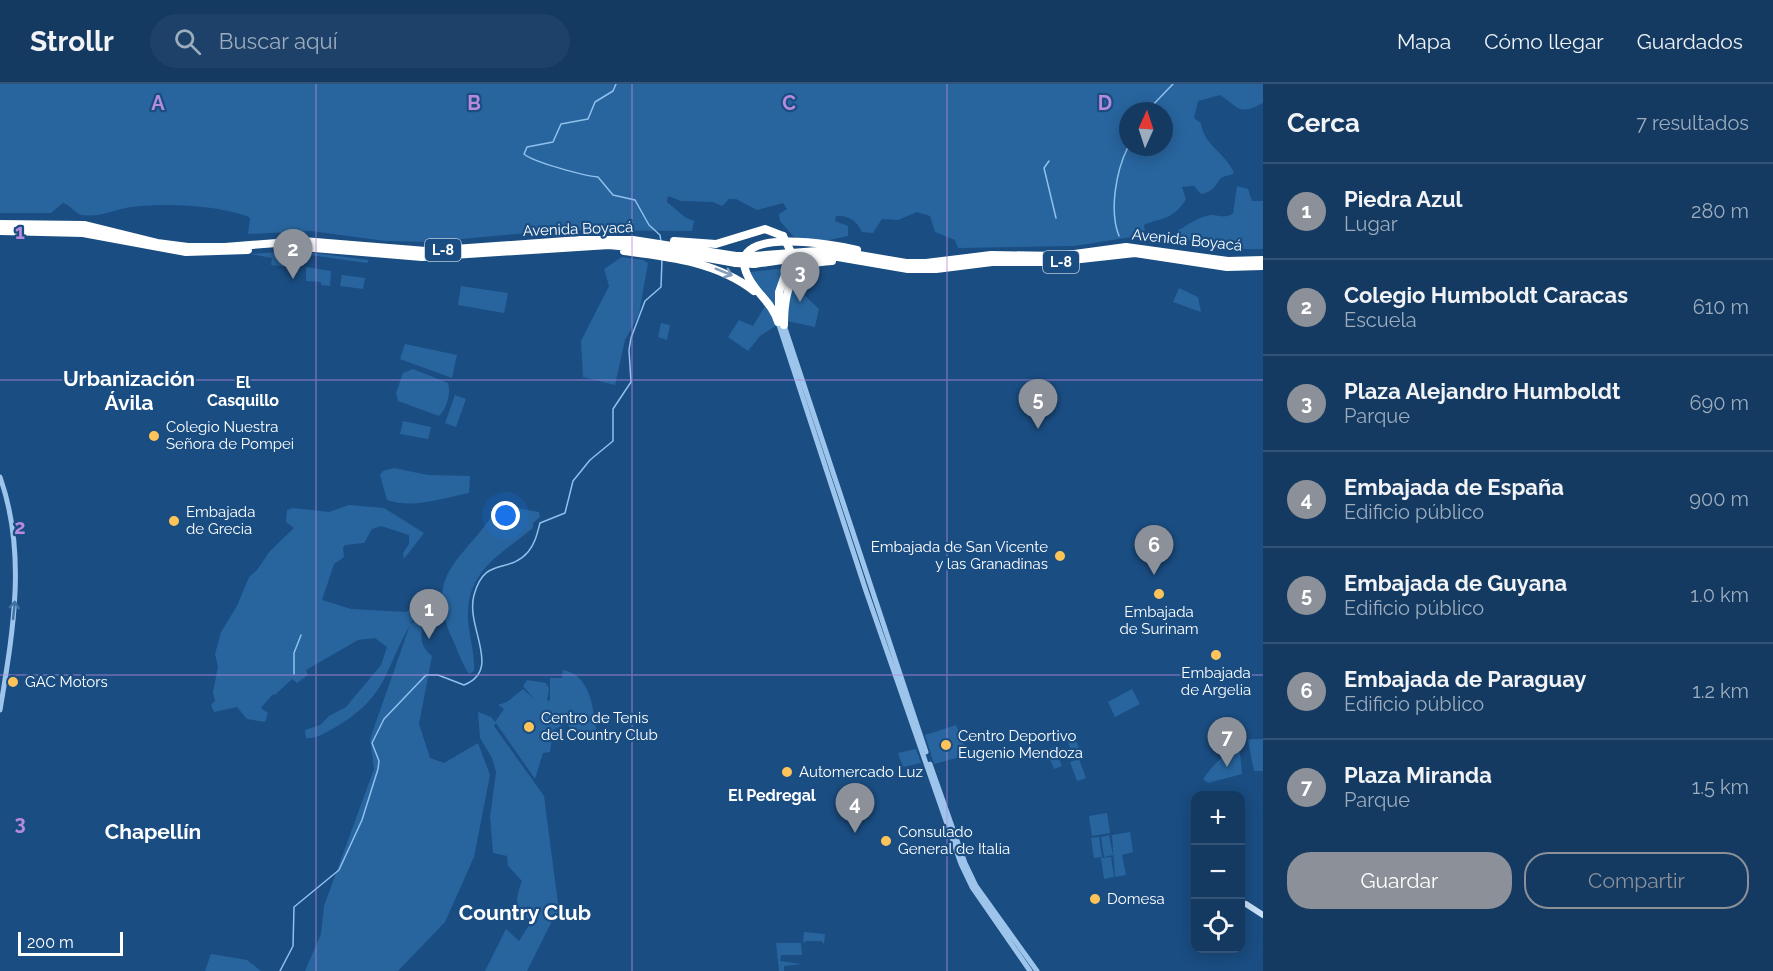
<!DOCTYPE html>
<html lang="es">
<head>
<meta charset="utf-8">
<style>
  :root { --surface:#143a62; --page:#1d4168; --text:#f1f3f6; --muted:#9dadbe; --line:#335477; --accent:#8c9099 }
  body { margin:0; font-family:Raleway,sans-serif; background:var(--page); color:var(--text) }
  .controls { position:absolute; right:18px; bottom:18px; display:grid; overflow:hidden; border-radius:12px; box-shadow:0 3px 15px #0003 }
  .controls button { width:54px; height:54px; display:grid; place-items:center; padding:0; border:0; border-bottom:2px solid var(--line); background:var(--surface); color:var(--text); font:30px sans-serif }
  .compass { position:absolute; left:1119px; top:18px; width:54px; height:54px; border-radius:50%; background:var(--surface); box-shadow:0 3px 15px #0003; rotate:3deg }
  .scale { position:absolute; left:18px; bottom:15px; width:105px; box-sizing:border-box; padding-left:6px; border:3px solid #fff; border-top:0; font-size:16px; line-height:21px; white-space:nowrap; color:#fff; -webkit-text-stroke:4px #1a4d82; paint-order:stroke }
  .you { position:absolute; left:506px; top:432px; width:21px; height:21px; margin:-15px; border:4px solid #fff; border-radius:50%; background:#1a73e8; box-shadow:0 0 0 9px #1a73e833 }
  .badge { display:grid; place-items:center; width:39px; height:39px; border-radius:50%; background:var(--accent); color:#fff; font-size:20px; font-weight:700 }
  .pin { position:absolute; translate:-50% -50px; filter:drop-shadow(0 2px 3px #0008) }
  .pin::after { content:''; position:absolute; top:32px; width:21px; height:18px; background:inherit; clip-path:polygon(0 0,100% 0,50% 100%) }
  .list { margin:0; padding:0; list-style:none }
  h2 { display:flex; justify-content:space-between; align-items:center; height:78px; margin:0; padding:0 24px; font-size:26px }
  h2 small { font-size:20px; font-weight:400; color:var(--muted) }
  .list li { display:grid; grid-template-columns:39px 1fr auto; gap:18px; align-items:center; box-sizing:border-box; height:96px; padding:0 24px; border-top:2px solid var(--line) }
  .list b { display:block; font-size:22px; white-space:nowrap }
  .list p { margin:0; font-size:20px; white-space:nowrap; color:var(--muted) }
  .list em { font-size:20px; font-style:normal; color:var(--muted) }
  .actions { display:flex; gap:12px; padding:18px 24px }
  .actions a { flex:1; padding:14px 0; border:2px solid var(--accent); border-radius:24px; text-align:center; font-size:21px; color:var(--accent) }
  .actions .main { background:var(--accent); color:#fff }
  .icon { flex:none; width:33px; height:33px; fill:none; stroke:currentColor; stroke-width:2; stroke-linecap:round; stroke-linejoin:round }
  .map { position:relative; flex:none; width:1263px; height:887px; overflow:hidden }
  header { display:flex; align-items:center; gap:36px; box-sizing:border-box; height:84px; padding:0 30px; background:var(--surface); border-bottom:2px solid var(--line) }
  header strong { font-size:28px }
  nav { display:flex; gap:33px; margin-inline-start:auto; font-size:21px }
  .search { width:420px; height:54px; background:var(--page); display:flex; align-items:center; gap:15px; box-sizing:border-box; padding:0 21px; border-radius:33px; color:var(--muted); font-size:22px }
  main { display:flex }
  aside { flex:1; background:var(--surface) }
  .map>svg:first-child { display:block }
  .green { fill:#28659f; fill-rule:evenodd }
  .lines { fill:none; stroke-linecap:round; stroke-linejoin:round }
  .stream { stroke:#90c1ed; stroke-width:1.5 }
  .tertiary { stroke:#9dc5eb; stroke-width:5 }
  .secondary { stroke:#c9e0f8; stroke-width:6 }
  .motorway { stroke:#fff; stroke-width:8 }
  .motorway-bridge { stroke:#fff; stroke-width:8 }
  .oneway { stroke:#819dba }
  .oneway2 { stroke:#4171a2 }
  .grid { fill:none; stroke:#b68bdc; stroke-width:1.5; stroke-opacity:0.55 }
  .poi-dot { fill:#fec459; stroke:#1a4d82; stroke-width:2 }
  .labels { text-anchor:middle; dominant-baseline:central; stroke-width:4.5; stroke-linejoin:round; paint-order:stroke }
  .shield { fill:#1a4d82; stroke:#bacada; stroke-width:1.5 }
  .shield-label { font-size:14px; font-weight:bold; fill:#fff }
  .street-label { font-size:15px; fill:#fff; stroke:#1a4d82 }
  .poi-label { font-size:15px; fill:#fff; stroke:#1a4d82; text-anchor:start }
  .neighbourhood-label { font-size:16px; font-weight:bold; fill:#fff; stroke:#1a4d82 }
  .district-label { font-size:21px; font-weight:bold; fill:#fff; stroke:#1a4d82 }
  .grid-label { font-size:20px; text-anchor:middle; font-weight:bold; fill:#b68bdc; stroke:#1a4d82; stroke-width:4.5; stroke-linejoin:round; paint-order:stroke }
</style>
</head>
<body>
<header>
<strong>Strollr</strong>
<div class="search"><svg class="icon" aria-label="search" viewBox="0 0 24 24"><circle cx="10" cy="10" r="6"/><path d="M15 15l6 6"/></svg>Buscar aquí</div>
<nav><a>Mapa</a><a>Cómo llegar</a><a>Guardados</a></nav>
</header>
<main>
<div class="map">
<svg width="1263" height="887" viewBox="0 0 1263 887">
  <rect width="100%" height="100%" fill="#1a4d82"/>
  <!-- green -->
  <path class="green" d="M0 0H1263V19C1238 32 1240 24 1220 11L1198 17 1194 34 1201 39C1204 62 1226 69 1234 89 1230 92 1224 91 1220 95 1215 102 1213 108 1201 110L1194 102 1182 103 1186 115C1173 136 1163 133 1144 141L1145 148 1138 152 1074 162 958 164 955 156 935 148 930 132 917 128 898 136 882 135 873 149 862 148C857 137 849 131 836 132L835 137 848 142V152L829 156 822 162 794 153 780 137 779 130 787 125 783 119 757 126 736 115H729L722 122 713 118 681 117 668 112 667 118 686 134 694 137 692 147 558 146 431 158 385 157 311 147 248 150 250 134 247 132C211 121 169 119 132 123 115 125 100 134 82 131 74 129 71 121 63 119L51 129H0ZM1128 27H1164V63H1128Z
    M1237 102 1248 105 1252 117H1263V165H1223L1179 154 1177 147C1186 142 1201 131 1213 131 1222 132 1224 134 1233 130Z
    M296 167H299L369 176 367 179 303 170 298 174 275 175 298 177 297 184 271 181 272 174 250 170Z
    M622 173 643 176 648 179 639 230 625 256 615 301 583 293 581 257 609 202 604 185Z
    M306 183 331 187 330 202 321 201V198L306 197Z
    M787 184 777 225 754 198 750 188Z
    M342 191 365 194 363 205 340 202Z
    M461 202 508 209 504 229 458 221Z
    M795 202 819 225 815 243 787 237 790 209Z
    M1179 204 1198 213 1201 228 1173 218Z
    M765 222 777 241 760 252 748 267 728 253 739 236 753 242Z
    M661 239 670 241 667 256 658 253Z
    M405 260 457 271 452 294 400 275Z
    M413 285 448 299C451 309 447 324 439 332L398 317 396 309 403 289Z
    M455 311 466 315 456 343 445 339Z
    M403 337 431 343 428 355 400 350Z
    M394 384 428 391 470 392 469 409C443 414 413 425 387 416L380 391 383 387Z
    M349 421 384 424 424 449 404 475 403 469 409 460V451L381 442 372 445 364 459 345 461 343 464 344 473 334 480 322 516 351 525 406 528 411 524 434 523 433 530 415 534 410 540 426 532C421 548 417 560 432 572L419 640 430 674 444 679 478 659 490 691 474 773 445 838 398 887H305L321 850 324 822 374 685 370 655 410 541C384 587 388 612 336 643 326 648 318 655 306 654L305 646 320 641 329 632 346 623 381 581 387 563 375 554 358 556 306 586 308 591 297 599 292 595 276 610 272 611 261 624 268 629 265 638 247 635 237 623 214 628 211 621 215 617 213 608 218 583 215 570 221 548 237 522 249 493 257 486 270 467 294 444 286 438 287 426 293 424 329 428Z
    M499 421 539 428 540 433 533 439V444C500 471 466 487 468 535 469 552 475 569 474 587L469 590C461 578 457 564 451 552 422 486 469 473 499 421Z
    M563 586C594 592 593 631 598 657L565 640 553 646 550 668 543 669 535 695 496 639 494 642 544 712 560 835H553L527 887H485L506 845 519 857 531 838C515 820 514 820 522 797L508 782 507 772 493 769 490 733 496 688 492 674 480 654 478 628 491 633 495 638 504 625 498 621 507 618 523 605 535 616 523 602 527 596 546 599 549 605 547 616 550 617V594H562Z
    M1132 605 1140 620 1115 633 1108 618Z
    M956 641 968 671 934 680 925 651Z
    M1073 650 1080 666 1072 669 1066 653Z
    M1251 655H1263V687H1254L1248 656Z
    M1054 663 1062 682 1054 685 1046 666Z
    M916 665 921 679 903 683 898 669Z
    M1240 668 1242 690 1208 699 1203 695C1213 682 1222 668 1240 668Z
    M1079 675 1086 694 1077 697 1070 678Z
    M1107 729 1110 749 1092 752 1089 732Z
    M1130 748 1133 768 1122 771 1126 791 1115 793 1112 751Z
    M1109 751 1113 771 1104 773 1101 753Z
    M1099 753 1102 773 1094 774 1091 754Z
    M1111 773 1114 793 1104 795 1101 774Z
    M804 848 825 850 824 860 821 857H806L803 859Z
    M776 859H801L802 871H781L780 877 802 880 784 882V887H779Z
    M211 870 247 876 261 887H205Z"/>
  <g class="lines">
    <!-- stream -->
    <path class="stream" d="M616 0 613 7 595 18 588 35 561 40 553 58 527 63 524 70C533 78 585 92 598 93L613 111 635 116 649 141 660 151 661 158
      M1147 27 1173 0
      M1049 77 1044 84 1056 134
      M1119 152C1109 127 1116 87 1128 63
      M294 590V569L301 551
      M280 887 293 862 294 823 339 786 362 736 378 685 379 677 372 659 384 635 426 591H438L464 601C503 586 465 543 474 511 485 471 508 491 528 468 535 460 537 450 540 439L565 429 573 397 590 376 613 357V325L631 298 629 266 631 254 645 217 661 203 662 175"/>
    <!-- tertiary -->
    <path class="tertiary" d="M778 238 866 507 961 780 972 803 1030 887
      M784 241 926 668
      M0 393C27 469 13 548 0 626
      M930 680 965 779 976 802 1037 887"/>
    <!-- secondary -->
    <path class="secondary" d="M1246 820 1263 831"/>
    <!-- motorway -->
    <path class="motorway" d="M0 140 84 141 157 159 188 163H225L303 157 426 167 580 156H633L736 172
      M0 147 83 149 186 168 248 166
      M674 157 716 160 765 145 783 152
      M290 162 422 173 609 161 668 167 736 179
      M624 167C670 173 717 178 754 207
      M754 172 830 166 906 179H926L991 171 1060 172 1126 163 1228 177 1263 176
      M754 180 803 173 832 172 908 185H936L992 178H1054L1135 169 1227 183 1263 182
      M779 229V208L786 188
      M778 238C772 217 753 208 746 188 728 141 837 161 857 166
      M784 241C784 207 790 178 832 177"/>
    <!-- motorway-bridge -->
    <path class="motorway-bridge" d="M783 152 792 170 786 188
      M736 172H754
      M736 179 754 180"/>
  </g>
  <!-- one-way arrows -->
  <defs><path id="oneway-shaft" d="M-6 0H5M1.5-3L5.5 0L1.5 3" fill="none" stroke-width="1.6" stroke-linecap="round" stroke-linejoin="round" transform="scale(1.5)"/></defs>
  <use class="oneway" href="#oneway-shaft" transform="translate(724 188) rotate(22)"/>
  <use class="oneway2" href="#oneway-shaft" transform="translate(14 526) rotate(-84)"/>
  <!-- grid -->
  <path class="grid" d="M316 0V887M632 0V887M947 0V887M0 296H1263M0 591H1263"/>
  <!-- markers -->
  <g class="poi-dot">
    <circle cx="154" cy="352" r="6"/>
    <circle cx="174" cy="437" r="6"/>
    <circle cx="1060" cy="472" r="6"/>
    <circle cx="1159" cy="510" r="6"/>
    <circle cx="1216" cy="571" r="6"/>
    <circle cx="13" cy="598" r="6"/>
    <circle cx="529" cy="643" r="6"/>
    <circle cx="946" cy="661" r="6"/>
    <circle cx="787" cy="688" r="6"/>
    <circle cx="886" cy="757" r="6"/>
    <circle cx="1095" cy="815" r="6"/>
  </g>
  <g class="labels">
    <!-- shield labels -->
    <g class="shield">
      <rect x="425" y="155" width="36" height="22" rx="4.5"/>
      <rect x="1043" y="167" width="36" height="22" rx="4.5"/>
    </g>
    <g class="shield-label">
      <text x="443" y="166">L-8</text>
      <text x="1061" y="178">L-8</text>
    </g>
    <!-- street labels -->
    <g class="street-label">
      <text transform="translate(578 145) rotate(-2)">Avenida Boyacá</text>
      <text transform="translate(1187 156) rotate(6)">Avenida Boyacá</text>
    </g>
    <!-- poi labels -->
    <g class="poi-label">
      <text x="166" y="343">Colegio Nuestra<tspan x="166" dy="17">Señora de Pompei</tspan></text>
      <text x="186" y="428">Embajada<tspan x="186" dy="17">de Grecia</tspan></text>
      <text x="1048" y="463" text-anchor="end">Embajada de San Vicente<tspan x="1048" dy="17">y las Granadinas</tspan></text>
      <text x="1159" y="528" text-anchor="middle">Embajada<tspan x="1159" dy="17">de Surinam</tspan></text>
      <text x="1216" y="589" text-anchor="middle">Embajada<tspan x="1216" dy="17">de Argelia</tspan></text>
      <text x="25" y="598">GAC Motors</text>
      <text x="541" y="634">Centro de Tenis<tspan x="541" dy="17">del Country Club</tspan></text>
      <text x="958" y="652">Centro Deportivo<tspan x="958" dy="17">Eugenio Mendoza</tspan></text>
      <text x="799" y="688">Automercado Luz</text>
      <text x="898" y="748">Consulado<tspan x="898" dy="17">General de Italia</tspan></text>
      <text x="1107" y="815">Domesa</text>
    </g>
    <!-- neighbourhood labels -->
    <g class="neighbourhood-label">
      <text x="243" y="298">El<tspan x="243" dy="18">Casquillo</tspan></text>
      <text x="772" y="711">El Pedregal</text>
    </g>
    <!-- district labels -->
    <g class="district-label">
      <text x="129" y="294">Urbanización<tspan x="129" dy="24">Ávila</tspan></text>
      <text x="153" y="747">Chapellín</text>
      <text x="525" y="828">Country Club</text>
    </g>
  </g>
  <g class="grid-label">
    <text x="158" y="26">A</text>
    <text x="474" y="26">B</text>
    <text x="789" y="26">C</text>
    <text x="1105" y="26">D</text>
    <text x="20" y="155">1</text>
    <text x="20" y="450">2</text>
    <text x="20" y="746">3</text>
  </g>
</svg>
<div class="controls">
<button>+</button>
<button>−</button>
<button><svg class="icon" aria-label="locate" viewBox="0 0 24 24"><circle cx="12" cy="12" r="6"/><path d="M12 2v4M12 18v4M2 12h4M18 12h4"/></svg></button>
</div>
<svg class="compass" viewBox="-18 -18 36 36"><path d="M0-13l5 13h-10z" fill="#e53935"/><path d="M0 13l5-13h-10z" fill="#9dadbe"/></svg>
<div class="scale">200 m</div>
<div class="you"></div>
<div class="pin badge" style="left:429px;top:555px">1</div>
<div class="pin badge" style="left:293px;top:195px">2</div>
<div class="pin badge" style="left:800px;top:218px">3</div>
<div class="pin badge" style="left:855px;top:749px">4</div>
<div class="pin badge" style="left:1038px;top:345px">5</div>
<div class="pin badge" style="left:1154px;top:491px">6</div>
<div class="pin badge" style="left:1227px;top:683px">7</div>
</div>
<aside>
<h2>Cerca<small>7 resultados</small></h2>
<ul class="list">
<li><span class="badge">1</span><div><b>Piedra Azul</b><p>Lugar</p></div><em>280 m</em></li>
<li><span class="badge">2</span><div><b>Colegio Humboldt Caracas</b><p>Escuela</p></div><em>610 m</em></li>
<li><span class="badge">3</span><div><b>Plaza Alejandro Humboldt</b><p>Parque</p></div><em>690 m</em></li>
<li><span class="badge">4</span><div><b>Embajada de España</b><p>Edificio público</p></div><em>900 m</em></li>
<li><span class="badge">5</span><div><b>Embajada de Guyana</b><p>Edificio público</p></div><em>1.0 km</em></li>
<li><span class="badge">6</span><div><b>Embajada de Paraguay</b><p>Edificio público</p></div><em>1.2 km</em></li>
<li><span class="badge">7</span><div><b>Plaza Miranda</b><p>Parque</p></div><em>1.5 km</em></li>
</ul>
<div class="actions"><a class="main">Guardar</a><a>Compartir</a></div>
</aside>
</main>
</body>
</html>
